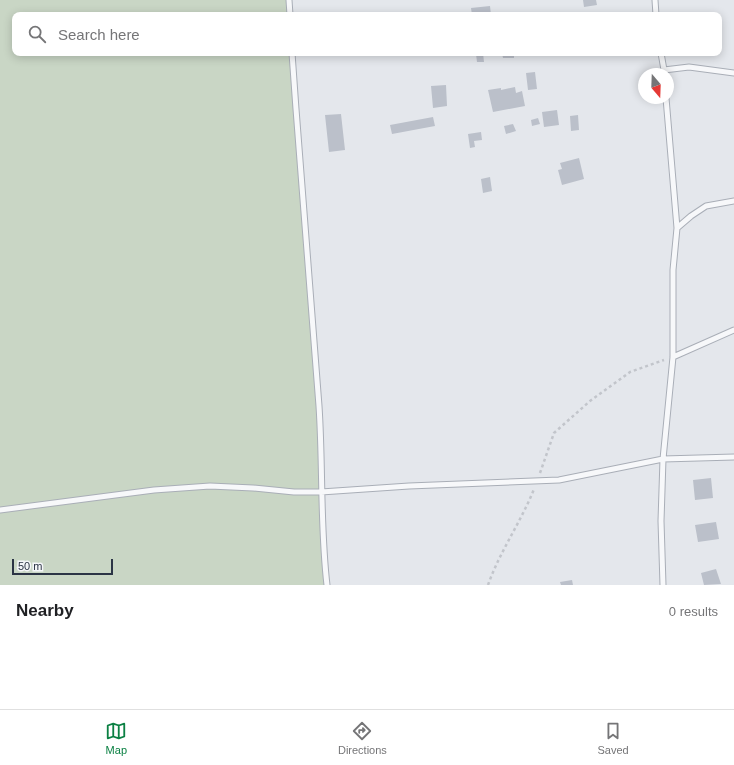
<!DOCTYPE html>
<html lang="en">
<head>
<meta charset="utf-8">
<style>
  :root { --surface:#fff; --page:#f6f6f6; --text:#202124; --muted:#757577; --line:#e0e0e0; --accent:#0b8043 }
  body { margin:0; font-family:Helvetica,sans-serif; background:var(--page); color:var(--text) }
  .compass { position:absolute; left:638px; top:68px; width:36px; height:36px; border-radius:50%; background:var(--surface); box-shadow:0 2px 10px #0003; rotate:161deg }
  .scale { position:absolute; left:12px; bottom:10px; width:101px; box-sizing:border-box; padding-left:4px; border:2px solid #2b3445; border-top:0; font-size:11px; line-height:14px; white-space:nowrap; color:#2b3445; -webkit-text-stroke:3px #f4f6f9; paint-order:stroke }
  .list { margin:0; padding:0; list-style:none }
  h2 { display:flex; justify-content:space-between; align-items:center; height:52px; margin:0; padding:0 16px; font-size:17px }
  h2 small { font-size:13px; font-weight:400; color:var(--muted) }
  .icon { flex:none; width:22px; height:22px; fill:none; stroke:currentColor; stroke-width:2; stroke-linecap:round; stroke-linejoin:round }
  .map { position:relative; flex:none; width:734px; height:585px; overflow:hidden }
  .search { position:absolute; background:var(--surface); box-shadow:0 2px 10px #0003; left:12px; right:12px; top:12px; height:44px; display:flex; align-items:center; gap:10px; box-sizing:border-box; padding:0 14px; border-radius:8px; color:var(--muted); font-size:15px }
  .sheet { height:124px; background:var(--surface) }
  nav { display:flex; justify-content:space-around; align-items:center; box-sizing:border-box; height:56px; border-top:1px solid var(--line); background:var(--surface); font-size:11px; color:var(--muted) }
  nav a { display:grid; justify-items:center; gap:2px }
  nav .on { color:var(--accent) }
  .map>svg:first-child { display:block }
  .green { fill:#c9d6c5 }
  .building { fill:#bbc0ca }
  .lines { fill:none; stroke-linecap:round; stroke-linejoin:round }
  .lane-casing { stroke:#a9aeb7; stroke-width:7 }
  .path { stroke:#c2c5cb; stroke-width:2.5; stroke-dasharray:3 3; stroke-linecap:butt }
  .lane { stroke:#f7f8fa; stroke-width:5 }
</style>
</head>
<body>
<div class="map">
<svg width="734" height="585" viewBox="0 0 734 585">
  <rect width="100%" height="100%" fill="#e4e7ec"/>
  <!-- green -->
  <path class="green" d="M0 0H289L290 15H15V53H292L319 408 327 585H0Z"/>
  <!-- building -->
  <path class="building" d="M583 0H596L597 5 584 7Z
    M490 6 491 15H472L471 8Z
    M483 53 484 62H477L476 54Z
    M502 53H514V58H503Z
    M535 72 537 89 528 90 526 73Z
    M446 85 447 106 433 108 431 86Z
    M515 87 516 93 522 91 525 106 493 112 488 90 501 88V90Z
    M557 110 559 125 544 127 542 112Z
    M341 114 345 150 329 152 325 115Z
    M578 115 579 130 571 131 570 116Z
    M433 117 435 126 392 134 390 125Z
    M538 118 540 124 532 126 531 120Z
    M513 124 516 131 506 134 504 126Z
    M481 132 482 140 474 141 475 147 470 148 468 134Z
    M579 158 584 179 562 185 558 170 562 169 560 163Z
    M490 177 492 191 483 193 481 179Z
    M711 478 713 498 695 500 693 480Z
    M716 522 719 539 698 542 695 525Z
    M716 569 721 584 704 585 701 573Z
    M572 580 573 585H561L560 582Z"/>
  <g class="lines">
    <defs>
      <path id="lane" d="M289 0 290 15
        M655 0 656 15
        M292 53C300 171 311 289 319 406 323 466 320 526 327 585
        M661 53 664 70 689 67 734 73
        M666 98 677 228
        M673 357 734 330
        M0 510 154 490 210 486 253 488 294 492H321L409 486 559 480 663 459 673 357V270L677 228 691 216 706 206 734 201
        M663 585 661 521 663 459 734 457"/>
    </defs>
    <!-- lane casing -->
    <use href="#lane" class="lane-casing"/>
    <!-- path -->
    <path class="path" d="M540 473 554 433 590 401 630 372 664 360
      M488 585C500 551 521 522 534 489"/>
    <!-- lane -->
    <use href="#lane" class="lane"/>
  </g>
</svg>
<svg class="compass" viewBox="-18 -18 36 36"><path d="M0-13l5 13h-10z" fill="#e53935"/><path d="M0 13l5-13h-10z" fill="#757577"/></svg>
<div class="scale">50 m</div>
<div class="search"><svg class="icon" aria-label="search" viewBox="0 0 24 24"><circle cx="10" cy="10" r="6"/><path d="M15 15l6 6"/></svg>Search here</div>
</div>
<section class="sheet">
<h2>Nearby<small>0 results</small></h2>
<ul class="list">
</ul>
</section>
<nav>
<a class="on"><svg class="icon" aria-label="map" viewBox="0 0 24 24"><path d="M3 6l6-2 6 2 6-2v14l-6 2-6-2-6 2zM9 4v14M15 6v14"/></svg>Map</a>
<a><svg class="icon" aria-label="directions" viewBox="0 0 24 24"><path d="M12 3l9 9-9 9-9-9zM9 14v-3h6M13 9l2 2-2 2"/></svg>Directions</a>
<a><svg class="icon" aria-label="saved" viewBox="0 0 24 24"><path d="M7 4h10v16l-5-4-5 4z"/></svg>Saved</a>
</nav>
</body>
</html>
